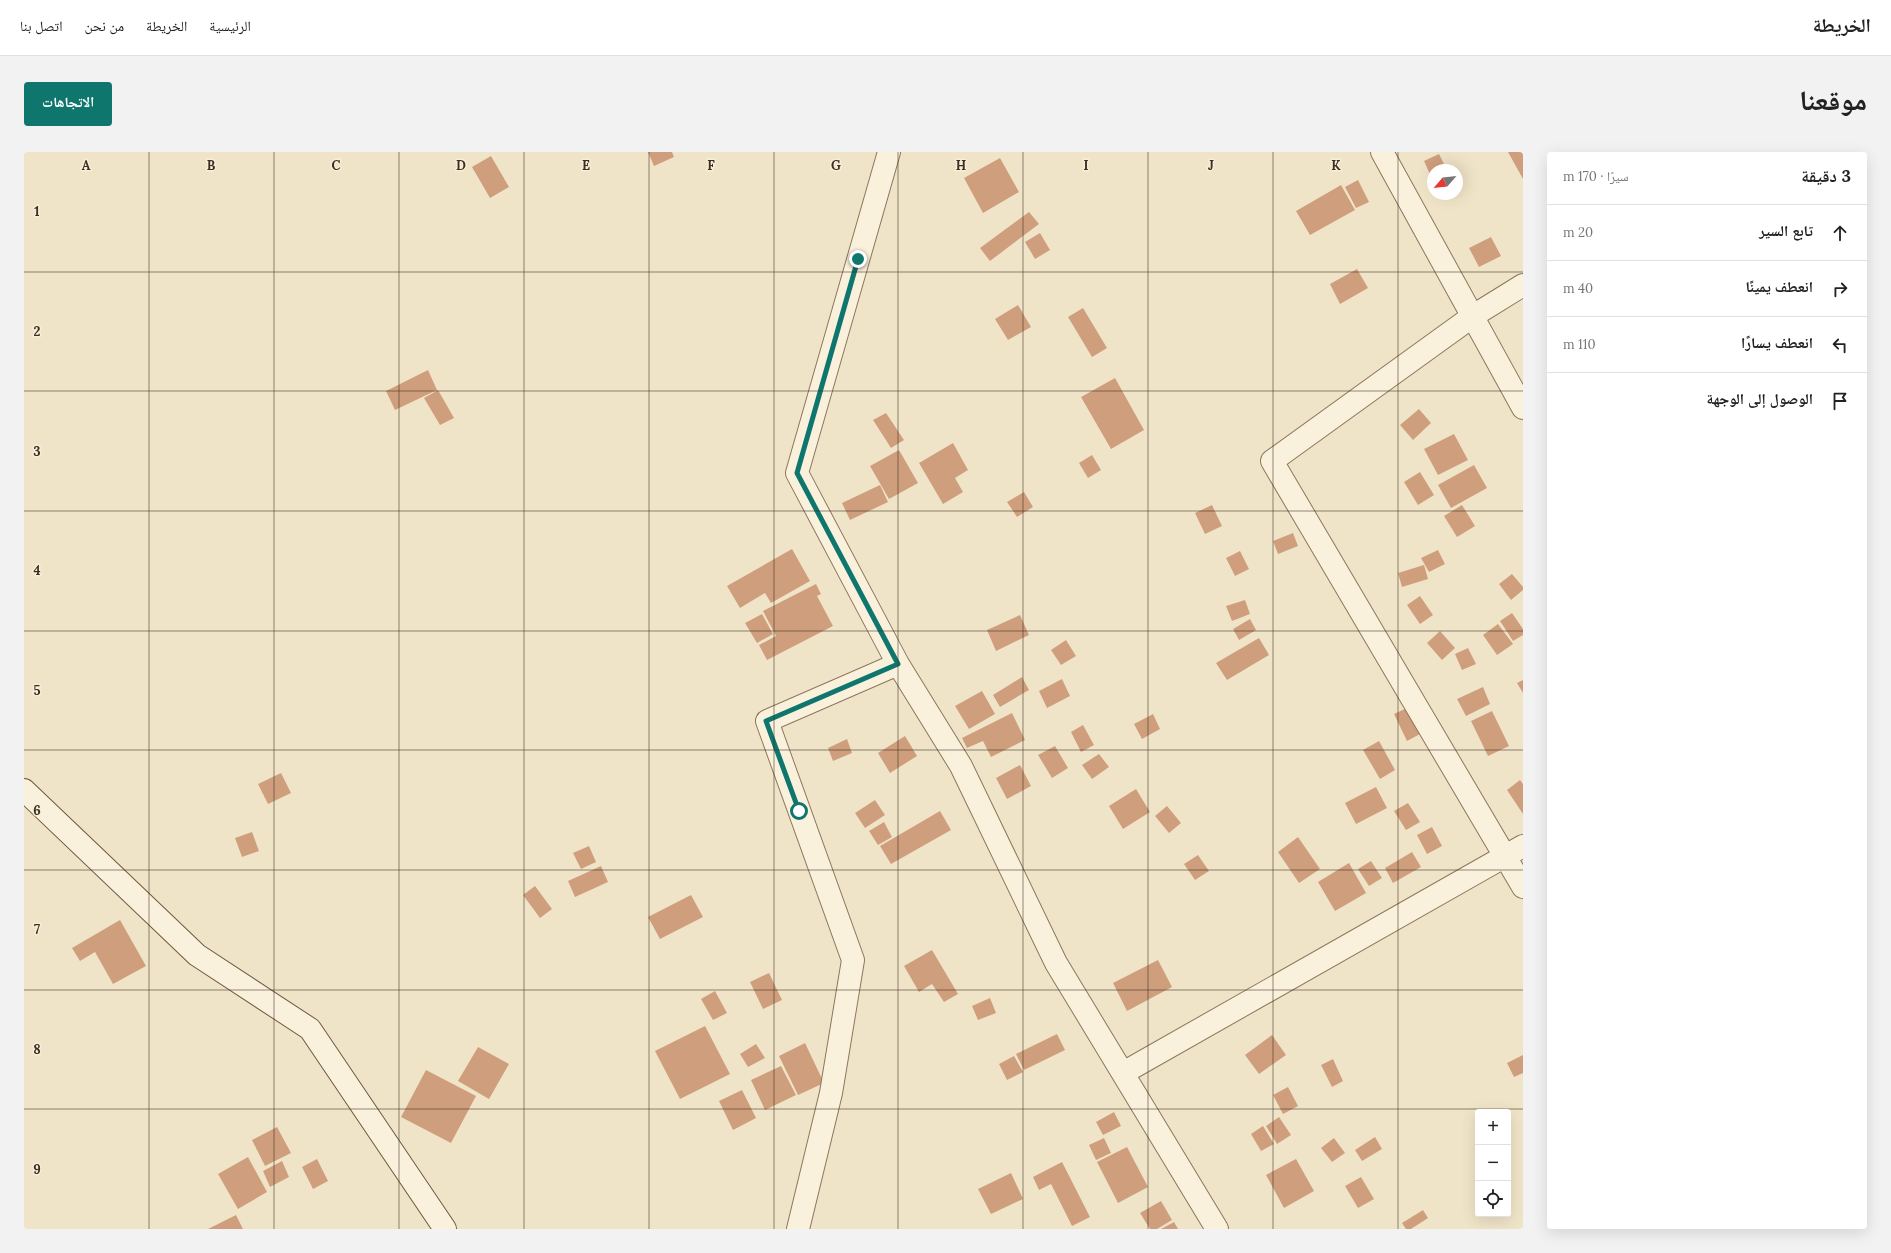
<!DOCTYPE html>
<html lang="ar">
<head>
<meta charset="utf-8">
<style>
  :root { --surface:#fff; --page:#f2f2f2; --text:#222; --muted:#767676; --line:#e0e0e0; --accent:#0f766e }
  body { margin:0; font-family:Lora,"Noto Naskh Arabic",serif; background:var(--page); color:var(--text); direction:rtl }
  .controls { position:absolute; right:12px; bottom:12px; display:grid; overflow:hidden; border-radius:4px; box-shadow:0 4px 16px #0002 }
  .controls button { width:36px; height:36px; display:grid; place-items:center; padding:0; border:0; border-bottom:1px solid var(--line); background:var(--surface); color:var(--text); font:20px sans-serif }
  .compass { position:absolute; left:1403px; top:12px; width:36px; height:36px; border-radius:50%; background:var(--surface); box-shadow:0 4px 16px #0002; rotate:242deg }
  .stop { position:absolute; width:12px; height:12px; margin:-9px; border:3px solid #0f766e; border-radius:50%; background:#fff }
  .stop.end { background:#0f766e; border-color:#fff; box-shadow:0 1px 4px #0008 }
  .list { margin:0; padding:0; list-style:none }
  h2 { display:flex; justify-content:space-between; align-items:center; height:52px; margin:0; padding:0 16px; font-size:17px }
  h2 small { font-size:13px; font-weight:400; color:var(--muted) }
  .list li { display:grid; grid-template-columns:26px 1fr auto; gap:12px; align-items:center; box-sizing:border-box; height:56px; padding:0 16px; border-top:1px solid var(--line) }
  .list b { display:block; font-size:15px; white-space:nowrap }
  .list em { font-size:13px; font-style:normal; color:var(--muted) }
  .icon { flex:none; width:22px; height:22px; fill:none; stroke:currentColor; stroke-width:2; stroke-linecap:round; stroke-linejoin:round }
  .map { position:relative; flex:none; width:1499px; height:1077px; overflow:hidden; direction:ltr; border-radius:4px }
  header { display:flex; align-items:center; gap:24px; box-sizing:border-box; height:56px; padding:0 20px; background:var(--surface); border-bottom:1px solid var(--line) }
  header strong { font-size:19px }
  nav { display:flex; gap:22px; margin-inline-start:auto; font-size:14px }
  .intro { display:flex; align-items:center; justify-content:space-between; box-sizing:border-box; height:96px; padding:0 24px }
  h1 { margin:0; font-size:28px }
  .button { padding:10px 18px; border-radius:4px; background:var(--accent); color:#fff; font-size:14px; font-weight:700 }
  main { display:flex; gap:24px; padding:0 24px }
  aside { flex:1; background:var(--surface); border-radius:4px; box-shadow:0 4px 16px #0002 }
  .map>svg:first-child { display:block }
  .building { fill:#cf9f7d }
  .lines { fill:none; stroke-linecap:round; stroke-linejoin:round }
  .street-casing { stroke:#8d765c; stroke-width:24 }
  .secondary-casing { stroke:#6f573f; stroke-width:24 }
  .street { stroke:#faf1dc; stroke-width:22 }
  .secondary { stroke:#faf1dc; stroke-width:22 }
  .route { stroke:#0f766e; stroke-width:5 }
  .grid { fill:none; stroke:#3d2e20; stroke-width:1; stroke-opacity:0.55 }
  .grid-label { font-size:13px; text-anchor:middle; font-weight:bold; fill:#3d2e20; stroke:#f7eed8; stroke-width:3; stroke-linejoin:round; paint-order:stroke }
</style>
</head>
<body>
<header>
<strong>الخريطة</strong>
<nav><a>الرئيسية</a><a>الخريطة</a><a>من نحن</a><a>اتصل بنا</a></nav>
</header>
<div class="intro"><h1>موقعنا</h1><a class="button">الاتجاهات</a></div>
<main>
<aside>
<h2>3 دقيقة<small>سيرًا · 170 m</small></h2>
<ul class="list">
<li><svg class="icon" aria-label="ahead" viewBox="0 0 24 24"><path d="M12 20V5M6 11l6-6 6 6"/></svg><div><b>تابع السير</b></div><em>20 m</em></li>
<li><svg class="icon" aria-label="right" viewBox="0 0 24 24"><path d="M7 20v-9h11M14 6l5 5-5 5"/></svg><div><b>انعطف يمينًا</b></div><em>40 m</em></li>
<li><svg class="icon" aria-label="left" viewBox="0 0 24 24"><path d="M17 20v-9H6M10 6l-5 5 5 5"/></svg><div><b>انعطف يسارًا</b></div><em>110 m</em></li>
<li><svg class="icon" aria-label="arrive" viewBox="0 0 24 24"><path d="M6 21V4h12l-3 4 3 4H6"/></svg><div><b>الوصول إلى الوجهة</b></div></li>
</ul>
</aside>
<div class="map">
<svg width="1499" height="1077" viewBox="0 0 1499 1077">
  <rect width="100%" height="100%" fill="#f0e4c8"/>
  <!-- building -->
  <path class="building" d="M624 0H648L650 5 630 14Z
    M1484 0H1499V27Z
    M1415 2 1423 18H1409V29L1400 9Z
    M467 4 485 35 466 46 448 15Z
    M976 6 995 40 959 61 940 26Z
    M1334 28 1345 50 1332 56 1321 35Z
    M1317 33 1331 58 1286 83 1272 59Z
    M1005 60 1015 72 966 109 956 96Z
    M1016 81 1026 98 1011 107 1001 90Z
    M1467 85 1477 104 1455 115 1445 96Z
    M1333 117 1344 136 1316 152 1306 132Z
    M994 153 1007 175 984 188 971 167Z
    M1059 156 1083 196 1068 205 1044 165Z
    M404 218 413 238 371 258 362 239Z
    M1091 226 1120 278 1087 297 1057 245Z
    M414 238 430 266 416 273 400 246Z
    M1395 257 1407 271 1389 288 1376 273Z
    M862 261 880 288 867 296 849 268Z
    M1430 282 1444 308 1414 323 1400 297Z
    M929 291 944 318 931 326 939 340 919 352 895 311Z
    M875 298 894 331 865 347 846 314Z
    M1068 303 1077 318 1064 326 1055 311Z
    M1450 313 1463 336 1427 356 1414 333Z
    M1396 320 1410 343 1394 353 1380 330Z
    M856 333 864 350 826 368 818 351Z
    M1000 340 1009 355 993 365 983 350Z
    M1188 353 1198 374 1181 382 1171 361Z
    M1438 353 1451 374 1433 385 1420 364Z
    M1269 381 1274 394 1254 402 1249 389Z
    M768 397 786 429 747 451 741 441 716 456 703 434Z
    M1414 398 1421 412 1405 420 1397 406Z
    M1216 399 1225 417 1211 424 1202 406Z
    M1400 413 1404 427 1378 435 1374 421Z
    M1488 422 1499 435V438L1487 448 1475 432Z
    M792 432 797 442 793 444 809 474 743 508 735 493 752 484 739 459Z
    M1396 444 1409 463 1396 472 1383 453Z
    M1221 448 1226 462 1208 469 1202 454Z
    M1488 461 1499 477V483L1489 489 1476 469Z
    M738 462 749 482 733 491 721 471Z
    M996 463 1005 483 972 499 963 478Z
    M1226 467 1232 478 1215 488 1209 477Z
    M1474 472 1489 492 1473 503 1459 483Z
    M1416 479 1431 496 1418 508 1403 491Z
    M1235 486 1245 503 1203 528 1192 511Z
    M1042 488 1052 504 1037 513 1027 498Z
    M1444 496 1452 512 1438 518 1431 502Z
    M998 525 1005 538 976 555 969 543Z
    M1038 527 1046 544 1023 556 1015 539Z
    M1499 528V541L1493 531Z
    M1459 535 1466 552 1442 564 1433 547Z
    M958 539 971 562 945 577 931 554Z
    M1385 555 1398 581 1383 589 1370 562Z
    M1468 559 1485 594 1464 604 1447 569Z
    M988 561 1001 588 967 605 959 589 943 596 938 586Z
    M1129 562 1136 577 1118 587 1110 572Z
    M1059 573 1070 593 1057 600 1047 580Z
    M881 584 893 604 866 621 854 601Z
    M823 587 828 601 809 609 804 596Z
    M1355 589 1371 618 1356 627 1339 598Z
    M1031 594 1044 616 1028 626 1014 603Z
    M1075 602 1085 615 1068 627 1058 613Z
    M996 613 1007 634 983 647 972 626Z
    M257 621 267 641 244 652 234 632Z
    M1496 628 1499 632V662L1483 638Z
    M1352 635 1363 656 1332 672 1321 651Z
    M1112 637 1126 660 1099 677 1085 654Z
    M851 648 861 663 841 676 831 661Z
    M1384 651 1396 670 1382 678 1370 659Z
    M1143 654 1157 671 1145 681 1131 664Z
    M916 659 927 678 867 712 856 694Z
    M860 670 868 685 854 693 845 679Z
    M1408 675 1418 694 1403 702 1393 683Z
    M228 680 235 699 218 705 211 686Z
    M1274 685 1296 717 1275 731 1254 700Z
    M565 694 572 710 557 717 549 701Z
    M1388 700 1397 715 1369 731 1361 716Z
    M1174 703 1185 719 1171 728 1160 712Z
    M1347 709 1358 726 1345 734 1334 717Z
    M1325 711 1342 741 1311 759 1294 730Z
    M577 714 584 730 551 745 544 729Z
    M511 734 528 757 516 766 499 743Z
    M667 743 679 765 636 787 624 765Z
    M96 768 122 814 89 832 71 800 56 809 48 796Z
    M908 798 934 842 920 850 908 832 895 840 880 814Z
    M1134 808 1148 835 1103 859 1089 831Z
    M745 821 758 848 739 857 726 830Z
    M691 839 703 861 689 868 677 847Z
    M966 846 972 861 954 868 948 854Z
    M681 874 706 922 656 947 631 899Z
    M1033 882 1041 898 1000 918 992 902Z
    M1248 883 1262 903 1235 922 1221 903Z
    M781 891 800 931 774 943 755 904Z
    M732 892 741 906 724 915 716 902Z
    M454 895 485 912 465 947 434 929Z
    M1499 903V921L1490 925 1483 911Z
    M990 904 999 920 983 928 975 912Z
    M1309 907 1319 929 1308 935 1297 913Z
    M757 914 772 943 741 958 727 928Z
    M402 918 452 944 427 991 377 965Z
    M1264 935 1274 954 1259 962 1249 943Z
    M718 938 732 966 709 978 695 949Z
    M1090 960 1097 974 1079 983 1072 970Z
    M1255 965 1267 983 1253 992 1242 974Z
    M1239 974 1250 992 1237 999 1227 982Z
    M253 975 267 1001 241 1014 228 988Z
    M1351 985 1358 997 1338 1009 1331 998Z
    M1080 986 1087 1001 1072 1008 1065 993Z
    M1310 986 1321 1001 1308 1010 1297 996Z
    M1103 995 1124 1035 1094 1051 1073 1010Z
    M224 1005 243 1040 214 1057 194 1022Z
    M293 1007 304 1029 289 1037 278 1015Z
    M1272 1007 1290 1039 1260 1056 1242 1023Z
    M258 1009 265 1025 246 1035 239 1019Z
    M1038 1010 1066 1065 1048 1074 1027 1032 1015 1038 1009 1025Z
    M987 1021 999 1047 967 1062 954 1037Z
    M1337 1025 1350 1047 1334 1056 1321 1034Z
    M1137 1049 1148 1068 1133 1077H1126L1116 1061Z
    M1399 1058 1404 1066 1387 1077H1382L1378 1071Z
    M212 1063 219 1077H184Z
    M1150 1070 1154 1077H1137Z"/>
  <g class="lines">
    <defs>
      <path id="street" d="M865 0 773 321 874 512 937 614 1032 811 1193 1077
        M1358 0 1499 256
        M1499 133 1449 164 1248 309 1499 735
        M1099 921 1499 694
        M774 1077 807 941 829 808 743 569 874 512"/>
      <path id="secondary" d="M0 638 173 803 286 877 421 1077"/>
    </defs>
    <!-- street casing -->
    <use href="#street" class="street-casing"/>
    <!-- secondary casing -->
    <use href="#secondary" class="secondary-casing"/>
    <!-- street -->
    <use href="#street" class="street"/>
    <!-- secondary -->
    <use href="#secondary" class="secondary"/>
  </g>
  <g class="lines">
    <!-- route -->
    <path class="route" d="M775 659 742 569 874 512 773 321 834 107"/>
  </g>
  <!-- grid -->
  <path class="grid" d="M125 0V1077M250 0V1077M375 0V1077M500 0V1077M625 0V1077M750 0V1077M874 0V1077M999 0V1077M1124 0V1077M1249 0V1077M1374 0V1077M0 120H1499M0 239H1499M0 359H1499M0 479H1499M0 598H1499M0 718H1499M0 838H1499M0 957H1499"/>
  <g class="grid-label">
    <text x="62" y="18">A</text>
    <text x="187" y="18">B</text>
    <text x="312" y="18">C</text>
    <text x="437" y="18">D</text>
    <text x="562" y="18">E</text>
    <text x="687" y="18">F</text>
    <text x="812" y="18">G</text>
    <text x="937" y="18">H</text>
    <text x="1062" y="18">I</text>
    <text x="1187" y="18">J</text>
    <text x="1312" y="18">K</text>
    <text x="13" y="64">1</text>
    <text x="13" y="184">2</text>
    <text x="13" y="304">3</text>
    <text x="13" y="423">4</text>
    <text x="13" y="543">5</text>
    <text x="13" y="663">6</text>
    <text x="13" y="782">7</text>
    <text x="13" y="902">8</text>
    <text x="13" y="1022">9</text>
  </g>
</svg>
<div class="controls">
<button>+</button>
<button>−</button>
<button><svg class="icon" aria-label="locate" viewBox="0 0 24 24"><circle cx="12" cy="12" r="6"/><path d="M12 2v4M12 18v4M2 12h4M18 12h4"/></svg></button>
</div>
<svg class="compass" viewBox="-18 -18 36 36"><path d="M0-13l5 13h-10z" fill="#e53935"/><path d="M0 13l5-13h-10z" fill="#767676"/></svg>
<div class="stop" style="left:775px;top:659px"></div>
<div class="stop end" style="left:834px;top:107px"></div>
</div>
</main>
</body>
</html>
